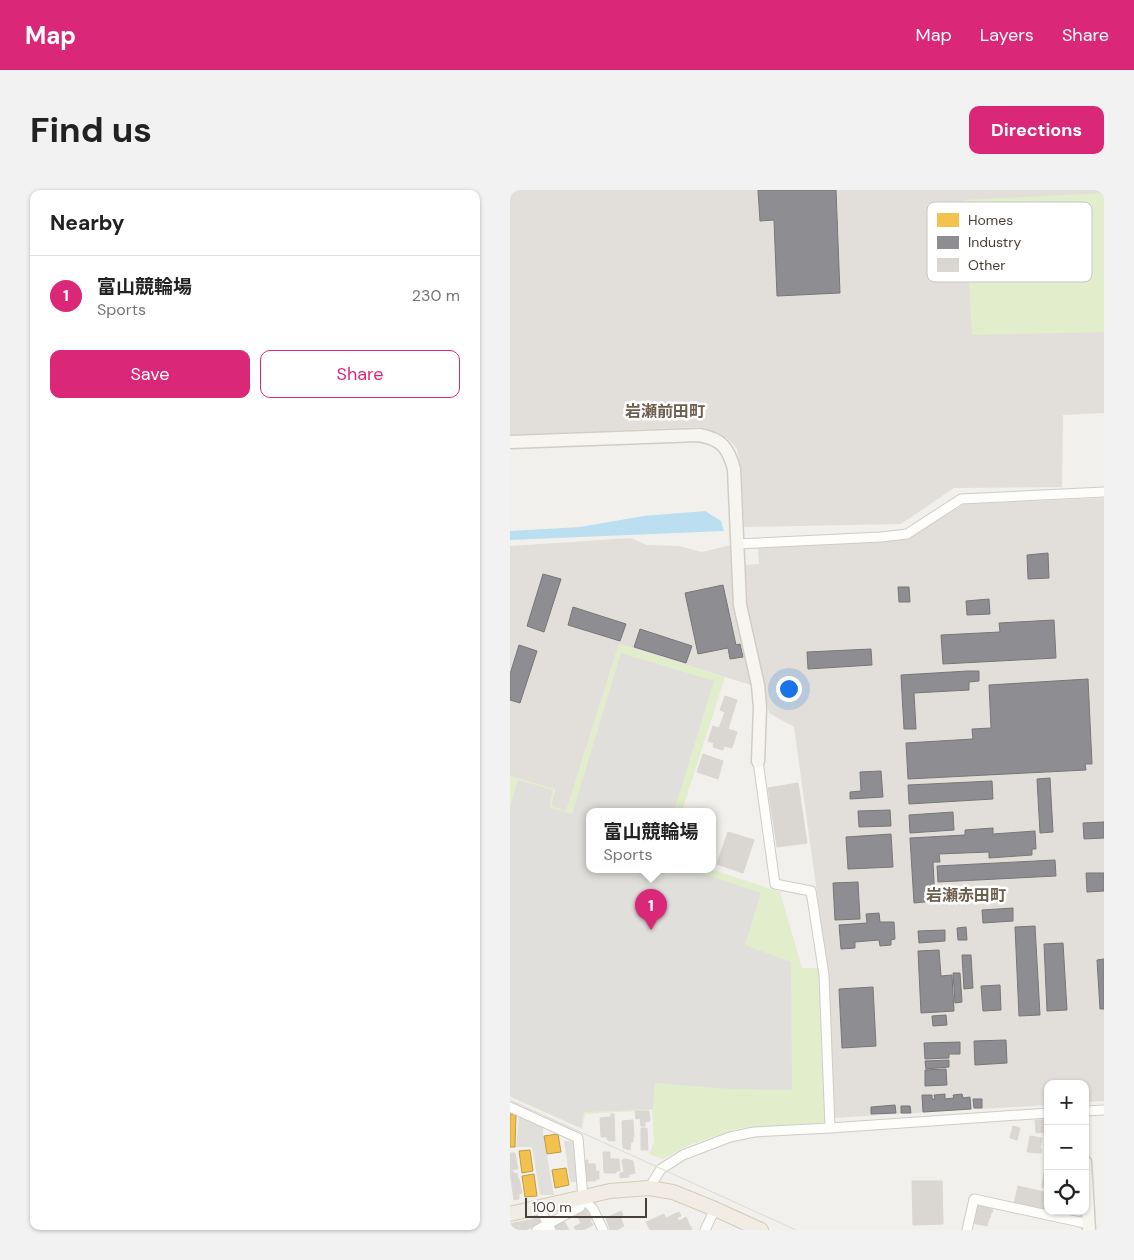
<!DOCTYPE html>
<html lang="en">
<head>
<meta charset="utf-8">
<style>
  :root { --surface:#fff; --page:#f2f2f2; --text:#222; --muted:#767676; --line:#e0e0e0; --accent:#db2777 }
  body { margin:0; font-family:"DM Sans","Noto Sans JP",sans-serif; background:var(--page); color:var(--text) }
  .controls { position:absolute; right:15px; bottom:15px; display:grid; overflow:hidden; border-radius:10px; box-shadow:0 1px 4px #0004 }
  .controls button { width:45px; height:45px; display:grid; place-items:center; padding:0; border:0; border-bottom:1px solid var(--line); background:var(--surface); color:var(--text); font:25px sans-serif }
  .scale { position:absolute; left:15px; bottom:12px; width:122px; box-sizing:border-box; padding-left:5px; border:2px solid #494137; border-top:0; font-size:14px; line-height:18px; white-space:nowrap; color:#494137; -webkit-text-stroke:4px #fff; paint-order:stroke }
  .you { position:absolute; left:278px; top:498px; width:18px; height:18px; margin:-12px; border:4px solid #fff; border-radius:50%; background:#1a73e8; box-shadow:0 0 0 8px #1a73e833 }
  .badge { display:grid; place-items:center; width:32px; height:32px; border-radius:50%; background:var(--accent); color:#fff; font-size:16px; font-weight:700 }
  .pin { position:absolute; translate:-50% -41px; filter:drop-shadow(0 1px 2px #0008) }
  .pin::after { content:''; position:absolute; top:26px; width:18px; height:15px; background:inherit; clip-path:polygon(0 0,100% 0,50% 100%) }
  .popup { position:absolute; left:76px; top:618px; width:130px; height:65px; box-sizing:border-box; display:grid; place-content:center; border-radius:10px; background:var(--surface); filter:drop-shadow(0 1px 4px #0005); font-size:16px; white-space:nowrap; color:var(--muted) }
  .popup b { font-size:19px; color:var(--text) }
  .popup::after { content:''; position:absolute; left:50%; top:100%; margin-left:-10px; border:10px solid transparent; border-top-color:var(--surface) }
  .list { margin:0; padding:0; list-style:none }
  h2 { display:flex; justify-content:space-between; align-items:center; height:65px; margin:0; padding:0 20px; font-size:21px }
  h2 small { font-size:16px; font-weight:400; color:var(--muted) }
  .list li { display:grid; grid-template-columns:32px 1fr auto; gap:15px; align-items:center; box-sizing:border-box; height:80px; padding:0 20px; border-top:1px solid var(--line) }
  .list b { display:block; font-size:19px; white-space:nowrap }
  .list p { margin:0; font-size:16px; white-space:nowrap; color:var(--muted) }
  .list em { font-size:16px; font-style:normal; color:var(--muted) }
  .actions { display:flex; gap:10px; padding:15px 20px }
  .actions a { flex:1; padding:11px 0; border:1px solid var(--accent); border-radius:10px; text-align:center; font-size:18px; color:var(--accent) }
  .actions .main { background:var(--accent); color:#fff }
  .icon { flex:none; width:28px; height:28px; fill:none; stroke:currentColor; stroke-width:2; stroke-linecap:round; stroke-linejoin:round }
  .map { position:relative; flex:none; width:594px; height:1040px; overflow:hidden; border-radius:10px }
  header { display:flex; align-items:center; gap:30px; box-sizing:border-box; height:70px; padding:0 25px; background:var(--accent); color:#fff }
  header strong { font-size:24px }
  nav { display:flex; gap:28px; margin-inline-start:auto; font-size:18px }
  .intro { display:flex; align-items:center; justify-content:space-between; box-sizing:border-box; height:120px; padding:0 30px }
  h1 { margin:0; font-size:35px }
  .button { padding:12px 22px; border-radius:10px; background:var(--accent); color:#fff; font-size:18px; font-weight:700 }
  main { display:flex; gap:30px; padding:0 30px }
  aside { flex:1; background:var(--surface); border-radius:10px; box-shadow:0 1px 4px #0004 }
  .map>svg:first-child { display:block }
  .industrial { fill:#e2dfda }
  .green { fill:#e2edcc }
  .parking { fill:#e1dfdc }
  .water { fill:#bbdef1 }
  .homes { fill:#f2c14e; stroke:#bf9b47 }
  .industry { fill:#8d8d92; stroke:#797677 }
  .building { fill:#dad7d3; stroke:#dad7d2 }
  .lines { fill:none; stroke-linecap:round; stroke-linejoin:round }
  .street-casing { stroke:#cfccc8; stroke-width:11 }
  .secondary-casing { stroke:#d2cdc3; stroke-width:15 }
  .primary-casing { stroke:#d5cbb9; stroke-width:16 }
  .street { stroke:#fdfdfc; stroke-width:9 }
  .secondary { stroke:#f7f5ef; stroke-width:12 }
  .primary { stroke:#f2ede4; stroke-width:14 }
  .tram { stroke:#dadad9; stroke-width:1 }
  .labels { text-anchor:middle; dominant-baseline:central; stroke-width:5; stroke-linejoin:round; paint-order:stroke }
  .neighbourhood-label { font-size:16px; font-weight:bold; fill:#6d5f4e; stroke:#fff }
  .key { fill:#fff; stroke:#c8c6c3; stroke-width:1 }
  .key-label { font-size:14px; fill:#494137 }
</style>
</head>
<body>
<header>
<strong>Map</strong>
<nav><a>Map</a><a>Layers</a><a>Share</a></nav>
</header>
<div class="intro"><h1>Find us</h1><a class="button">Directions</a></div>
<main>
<aside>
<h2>Nearby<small></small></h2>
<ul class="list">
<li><span class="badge">1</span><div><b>富山競輪場</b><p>Sports</p></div><em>230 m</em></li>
</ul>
<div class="actions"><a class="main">Save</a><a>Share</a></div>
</aside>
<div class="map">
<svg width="594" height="1040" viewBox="0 0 594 1040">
  <rect width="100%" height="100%" fill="#f2f0ec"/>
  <!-- industrial -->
  <path class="industrial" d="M0 0H594V223L553 225 552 297 444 298 391 334 234 337 231 282 227 259 218 249 205 242 188 237 0 245Z
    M594 308V911L575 912V894H538V915L323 928 316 768 284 537 259 523 235 411 234 375 249 374 248 357 397 349 454 314Z
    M121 348 137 355 169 356 192 362 221 355 223 412 241 495 109 454 56 622 41 616 45 600 0 586V356Z"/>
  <!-- green -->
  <path class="green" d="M594 3V142L462 145 454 10Z
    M109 454 215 487 172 621H80V679H200L270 702 292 778H310L315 933 230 938 179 955 153 969 139 964 144 952 142 920 75 924 72 939 0 907V586L45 599 41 616 56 621Z"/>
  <!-- parking -->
  <path class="parking" d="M111 463 204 491 164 621H80V679H179L251 703 235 755 281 772 282 900 220 899 145 893 143 919 74 922 71 938 0 906V617L8 590 43 600 39 617 62 624Z
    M9 925 33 937V944L44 1005H30L22 957H6Z
    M54 951H64L67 992H60Z"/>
  <!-- water -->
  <path class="water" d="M195 321 211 331 214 341 0 350V341L70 337 134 326Z"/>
  <!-- homes -->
  <path class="homes" d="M0 924H6L5 957H0Z
    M48 944 51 962 37 964 34 946Z
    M20 960 23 981 12 983 9 961Z
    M56 978 59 995 45 998 42 980Z
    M24 984 27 1006 15 1007 12 986Z"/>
  <!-- industry -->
  <path class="industry" d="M248 0H326L330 103 267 106 264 30 250 31Z
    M538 363 539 388 518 389 517 365Z
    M33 384 51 389 34 442 17 436Z
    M213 395 226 455 230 454 233 467 220 469 218 458 188 464 175 403Z
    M388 397H399L400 412H389Z
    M479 409 480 424 457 425 456 411Z
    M63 417 116 434 110 451 58 435Z
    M544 430 546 468 433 474 431 445 490 442 489 433Z
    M130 439 182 456 176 473 124 457Z
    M9 455 27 461 10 513 0 510V484Z
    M361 459 362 475 298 479 297 462Z
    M458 481H469V491L459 492V500L404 503 406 539H394L391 485Z
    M578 489 582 574H575L576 580 398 589 396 553 463 549 462 539 481 538 479 495Z
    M371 581 373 607 340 609V602L351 601 350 582Z
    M540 588 543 642 530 643 527 589Z
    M482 591 483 609 399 614 398 595Z
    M380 620 381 636 349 637 348 621Z
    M443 622 444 640 400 643 399 625Z
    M594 632V648L574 649 573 633Z
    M483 638V644L525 641 526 659H522V665L479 668V662L429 664 430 672H423L425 711 404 713 400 648 455 645V640Z
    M381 644 383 677 338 679 336 647Z
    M545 670 546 686 428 692 427 676Z
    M576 683H594V701L577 702Z
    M348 692 350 729 325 730 323 693Z
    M503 718V731L473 733 472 720Z
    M369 723 370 732H384L385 749 381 750V755L370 756 369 750 345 752V758L331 759 329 735 357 733 356 724Z
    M525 736 530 825 509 826 505 737Z
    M456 737 457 750H448L447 738Z
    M435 740V751L409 753 408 741Z
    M553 753 557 820 537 821 534 754Z
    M429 760 431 786 442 785 444 821 411 823 408 761Z
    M452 765H461L463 798 454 799Z
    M594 769V819H590L587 770Z
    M443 783H450L452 812 445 813Z
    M490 795 491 820 473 821 471 796Z
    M363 797 366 856 332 858 329 799Z
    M436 825 437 835 423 836 422 826Z
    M496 850 497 873 465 875 464 851Z
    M450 852V864H439V868L415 869 414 853Z
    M439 870V877L416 879 415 871Z
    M436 879 437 895 415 896V880Z
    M435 904V909L444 908 443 905 452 904 453 908 460 907 461 919 413 922 412 905H422V909H425L424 905Z
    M463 909H472V918H464Z
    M385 915 386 923 361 924V917Z
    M391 916H400L401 923H391Z"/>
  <!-- building -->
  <path class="building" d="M215 506 227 510 218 539 227 542 222 558 214 556 213 560 203 557 204 553 198 551 203 536 209 538 215 522 210 520Z
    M193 564 213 571 208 589 187 582Z
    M288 593 297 653 267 657 258 598Z
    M218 642 244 650 233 683 207 674Z
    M125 921H139L140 931 135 932V936H131L130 928 126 929Z
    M101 924H104L105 951H99L97 949V947H91L90 928 100 927 101 929Z
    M123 930 124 947H123V952H121L120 960 113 958 112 931Z
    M525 930H538V942L526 943Z
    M503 936 510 938 507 950 500 948Z
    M131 938H137L138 960H131Z
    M520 946 532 948 530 959H532L531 963 517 962Z
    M93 962H100V969H109L110 981H106V983H94Z
    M0 963H5L8 979 0 980Z
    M116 969 123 971 125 983 118 985 119 987 110 988V983L114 982 112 970Z
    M78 970V974H85L86 981H89V989H85L86 991H75L71 971Z
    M0 981H3L4 984 7 983 8 989H9L12 1003 9 1004V1009L4 1010Z
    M534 983H538V998L532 997Z
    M402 991H432L433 1034 403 1035Z
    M508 996 538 1003V1009L535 1021 504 1014Z
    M466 1014 483 1018 482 1023H481L480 1028H479L477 1036 462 1033 463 1028H465Z
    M76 1019 78 1024H79L82 1029 80 1030 83 1035 73 1040H66L64 1037 71 1033 66 1024Z
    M111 1021 113 1025 110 1027 114 1036 107 1040H100L96 1028Z
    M169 1022 171 1026 167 1028 169 1031 176 1027 182 1040H140L136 1032 154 1024 156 1028Z
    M31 1027 32 1033 24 1035 25 1037 22 1038 20 1030Z
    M19 1030 21 1038 17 1039V1040H11L9 1032Z
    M54 1031 59 1040H47L45 1036Z
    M8 1032 10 1040H0V1034Z"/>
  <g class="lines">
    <defs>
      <path id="street" d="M227 354 371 347 397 344 451 309 594 302
        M248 571 265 694 301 701 314 785 320 938
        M0 917 68 948 73 1008 70 1017 27 1040
        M575 921 594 920
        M139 998 151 979 173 965 220 947 244 942 320 938 538 923
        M73 1008 83 1019 93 1040
        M29 1017 41 1040
        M195 1040 205 1019
        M457 1040 464 1009 579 1034"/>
      <path id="secondary" d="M0 252 189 245C211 249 218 257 224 279L230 415 248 495 250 518 248 571
        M575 972 579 1040"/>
      <path id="primary" d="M0 1024 100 1001 139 998 163 1002 205 1019 251 1040"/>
    </defs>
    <!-- street casing -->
    <use href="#street" class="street-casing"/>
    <!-- secondary casing -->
    <use href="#secondary" class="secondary-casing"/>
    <!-- primary casing -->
    <use href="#primary" class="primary-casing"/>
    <!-- street -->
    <use href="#street" class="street"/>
    <!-- secondary -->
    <use href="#secondary" class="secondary"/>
    <!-- primary -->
    <use href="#primary" class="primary"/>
    <!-- tram -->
    <path class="tram" d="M0 910 286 1040"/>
  </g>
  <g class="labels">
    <!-- neighbourhood labels -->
    <g class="neighbourhood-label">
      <text x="155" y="221">岩瀬前田町</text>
      <text x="456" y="705">岩瀬赤田町</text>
    </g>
  </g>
  <!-- legend -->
  <rect x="417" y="12" width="165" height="80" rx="8" class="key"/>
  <rect x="427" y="23" width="22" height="14" fill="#f2c14e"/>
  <rect x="427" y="46" width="22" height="13" fill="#8d8d92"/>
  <rect x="427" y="68" width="22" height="14" fill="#dad7d3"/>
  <g class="key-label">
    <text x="458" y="35">Homes</text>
    <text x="458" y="57">Industry</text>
    <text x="458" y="80">Other</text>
  </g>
</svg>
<div class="controls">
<button>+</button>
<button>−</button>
<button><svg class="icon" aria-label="locate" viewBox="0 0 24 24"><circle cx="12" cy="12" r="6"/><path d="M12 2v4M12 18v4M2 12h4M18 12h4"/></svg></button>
</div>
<div class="scale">100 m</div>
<div class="you"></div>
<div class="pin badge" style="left:141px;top:740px">1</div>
<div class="popup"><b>富山競輪場</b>Sports</div>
</div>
</main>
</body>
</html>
